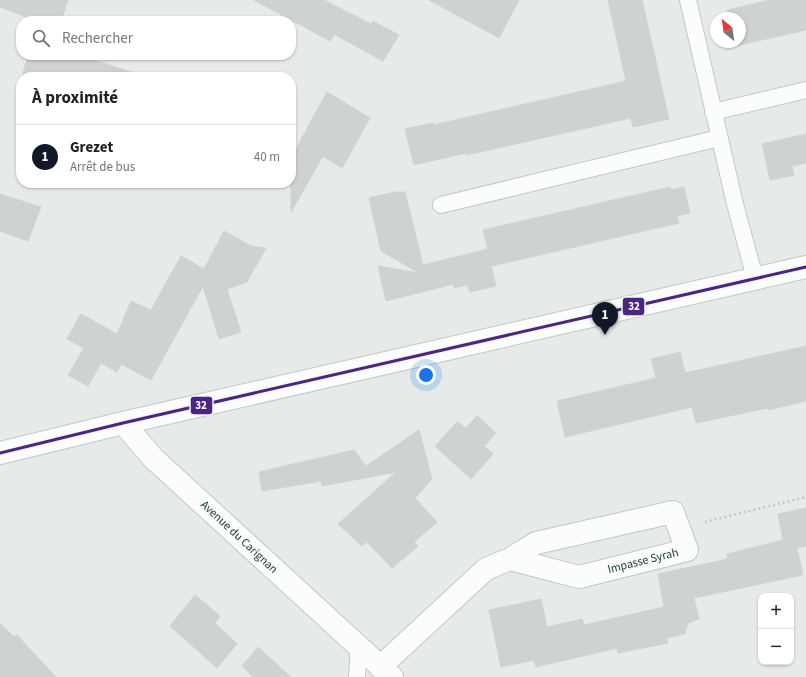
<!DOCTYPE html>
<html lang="fr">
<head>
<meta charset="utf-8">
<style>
  :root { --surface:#fff; --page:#f6f6f6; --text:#222; --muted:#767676; --line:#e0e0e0; --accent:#111827 }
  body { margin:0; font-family:"Source Sans 3",sans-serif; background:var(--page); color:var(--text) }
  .controls { position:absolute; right:12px; bottom:12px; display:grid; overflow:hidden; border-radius:8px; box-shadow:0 1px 3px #0004 }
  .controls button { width:36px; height:36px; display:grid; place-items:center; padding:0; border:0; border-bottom:1px solid var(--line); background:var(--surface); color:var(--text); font:20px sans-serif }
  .compass { position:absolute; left:710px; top:12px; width:36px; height:36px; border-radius:50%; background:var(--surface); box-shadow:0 1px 3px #0004; rotate:331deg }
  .you { position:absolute; left:426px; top:375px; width:14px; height:14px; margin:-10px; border:3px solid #fff; border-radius:50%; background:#1a73e8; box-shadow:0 0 0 6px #1a73e833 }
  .badge { display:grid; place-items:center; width:26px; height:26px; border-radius:50%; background:var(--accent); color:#fff; font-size:13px; font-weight:700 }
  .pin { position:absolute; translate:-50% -33px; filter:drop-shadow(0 1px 2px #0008) }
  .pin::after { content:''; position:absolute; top:21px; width:14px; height:12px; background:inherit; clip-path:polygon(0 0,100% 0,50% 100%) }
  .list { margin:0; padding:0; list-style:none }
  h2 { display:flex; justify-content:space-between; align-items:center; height:52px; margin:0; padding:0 16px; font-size:17px }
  h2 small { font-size:13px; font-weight:400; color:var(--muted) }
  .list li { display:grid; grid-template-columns:26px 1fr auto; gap:12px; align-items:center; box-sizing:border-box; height:64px; padding:0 16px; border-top:1px solid var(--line) }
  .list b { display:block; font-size:15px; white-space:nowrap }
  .list p { margin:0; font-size:13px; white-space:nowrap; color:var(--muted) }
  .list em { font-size:13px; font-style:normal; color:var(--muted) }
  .icon { flex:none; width:22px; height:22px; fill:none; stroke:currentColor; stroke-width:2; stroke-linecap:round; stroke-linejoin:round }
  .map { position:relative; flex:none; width:806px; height:677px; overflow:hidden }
  .search { position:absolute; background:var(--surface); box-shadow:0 1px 3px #0004; left:16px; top:16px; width:280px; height:44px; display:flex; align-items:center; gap:10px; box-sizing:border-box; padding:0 14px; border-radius:16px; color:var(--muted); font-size:15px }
  .panel { position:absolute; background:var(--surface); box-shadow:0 1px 3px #0004; left:16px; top:72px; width:280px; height:116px; border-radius:16px }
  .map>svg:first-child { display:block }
  .building { fill:#ced3d2; stroke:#ced4d2 }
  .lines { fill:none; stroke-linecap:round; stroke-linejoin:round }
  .service-casing { stroke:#c3c8c6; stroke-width:18 }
  .minor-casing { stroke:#c3c8c6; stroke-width:24 }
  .path { stroke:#c2cac7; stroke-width:2.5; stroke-dasharray:2 3; stroke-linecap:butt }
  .service { stroke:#fbfcfc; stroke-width:16 }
  .minor { stroke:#fbfcfc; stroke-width:22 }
  .bus-1-casing { stroke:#f4f9f7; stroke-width:6 }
  .bus-1 { stroke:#4c2582; stroke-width:3 }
  .labels { text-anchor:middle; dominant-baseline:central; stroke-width:3; stroke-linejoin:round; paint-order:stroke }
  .street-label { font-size:12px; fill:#233e37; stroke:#f4f9f7 }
  .line-badge { stroke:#f4f9f7; stroke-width:1.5 }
  .badge-label { font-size:11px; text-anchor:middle; font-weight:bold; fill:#fff }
</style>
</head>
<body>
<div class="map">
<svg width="806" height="677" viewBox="0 0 806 677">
  <rect width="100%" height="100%" fill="#e6ebe9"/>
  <!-- building -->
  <path class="building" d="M0 0H68L61 21H37L0 7Z
    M254 0H324L371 24 373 21 399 35 383 61 334 34 330 41Z
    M429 0H519L499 38Z
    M608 0H642L669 119 633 127 631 118 467 155 466 153 414 165 405 129 433 123V125L626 81Z
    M770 0H806V30L735 46V42H740V18H729L727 10Z
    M28 55H78L131 72 130 77H22Z
    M327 92 370 118 342 168 323 156 291 212V158Z
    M806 134V163L792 166 794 175 770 180 762 144Z
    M670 187 671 190 684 187 690 213 677 216 679 223 492 266 490 260 496 286 470 292 467 285 454 288V284L386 301 378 266 419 273 381 251 369 198 395 192H405L423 265 488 249 483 230Z
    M0 194 41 207 28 241 0 231Z
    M224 231 251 246 266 248 247 282 227 289 241 332 219 339 203 286 151 380 121 364 117 372 101 363 88 386 68 375 84 348 67 339 81 314 117 334 131 301 151 310 181 256 204 269Z
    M806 346V401L769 410 768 408 696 423 692 407 565 437 557 401 656 378 651 359 680 352 685 373Z
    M477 416 496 433 484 446 493 454 471 479 435 446 457 422 466 428Z
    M419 430 432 479 415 498 437 522 414 542 418 546 392 568 367 542 362 546 338 524 396 472 322 486 321 481 262 491 259 472 354 450 366 466Z
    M806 508V546L797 548 803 575 694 598 699 619 688 623 685 634 667 638 668 643 618 653 617 648 536 667 534 660 501 667 489 610 541 599 547 627 582 619 584 625 664 607 658 574 728 559 727 554 783 540 778 514Z
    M195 595 220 616 215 623 237 644 217 668 170 626Z
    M0 623 14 637 17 635 56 677H0Z
    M258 647 291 677H253L242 666Z"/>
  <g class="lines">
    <defs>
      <path id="service" d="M688 0 735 204 755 278
        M713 112 806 90
        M441 205 719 138
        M357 677 359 647"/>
      <path id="minor" d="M123 423 153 458 392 677
        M0 453 123 423 806 267
        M380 667 486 569 510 559 579 577 687 550 673 512 536 543 510 559"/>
    </defs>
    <!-- service casing -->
    <use href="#service" class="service-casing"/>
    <!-- minor casing -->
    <use href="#minor" class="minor-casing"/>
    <!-- path -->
    <path class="path" d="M705 522 806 497"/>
    <!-- service -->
    <use href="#service" class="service"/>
    <!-- minor -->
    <use href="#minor" class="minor"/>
    <defs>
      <path id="bus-1" d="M0 453 123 423 806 267"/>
    </defs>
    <!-- bus-1 casing -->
    <use href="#bus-1" class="bus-1-casing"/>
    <!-- bus-1 -->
    <use href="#bus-1" class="bus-1"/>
  </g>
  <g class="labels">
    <!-- street labels -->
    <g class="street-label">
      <text transform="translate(239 537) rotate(43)">Avenue du Carignan</text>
      <text transform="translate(643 561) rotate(-14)">Impasse Syrah</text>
    </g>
  </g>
  <g class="line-badge">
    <rect x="622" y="297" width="23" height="19" rx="4" fill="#4c2582"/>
    <rect x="190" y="396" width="23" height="19" rx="4" fill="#4c2582"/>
  </g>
  <g class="badge-label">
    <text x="634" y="310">32</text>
    <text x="201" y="409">32</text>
  </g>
</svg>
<div class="controls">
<button>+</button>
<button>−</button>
</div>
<svg class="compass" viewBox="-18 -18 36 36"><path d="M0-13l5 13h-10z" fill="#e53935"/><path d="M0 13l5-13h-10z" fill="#767676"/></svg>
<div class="you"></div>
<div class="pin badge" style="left:605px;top:335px">1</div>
<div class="search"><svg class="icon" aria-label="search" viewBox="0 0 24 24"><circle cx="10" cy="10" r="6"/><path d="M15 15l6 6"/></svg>Rechercher</div>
<section class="panel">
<h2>À proximité<small></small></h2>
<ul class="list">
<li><span class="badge">1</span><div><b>Grezet</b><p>Arrêt de bus</p></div><em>40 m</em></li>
</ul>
</section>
</div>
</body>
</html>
